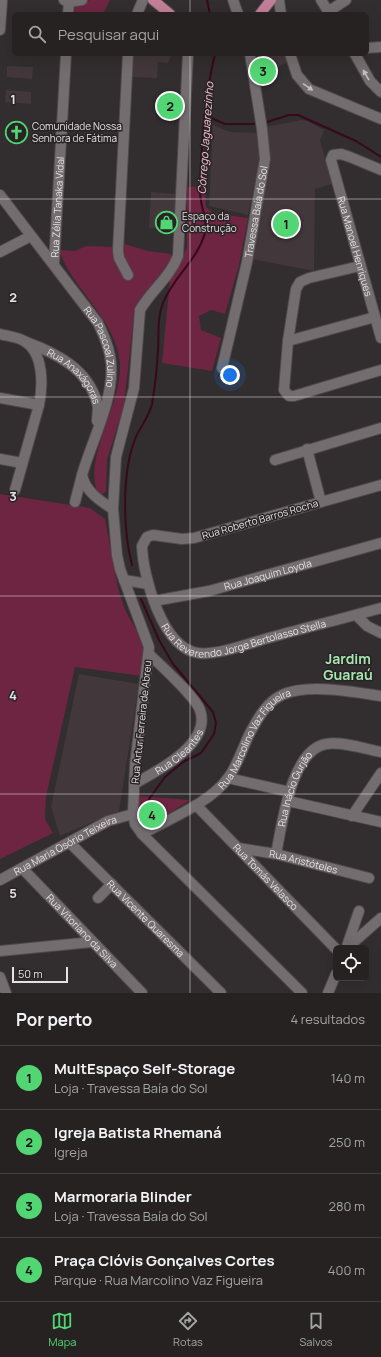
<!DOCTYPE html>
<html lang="pt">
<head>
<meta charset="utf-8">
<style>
  :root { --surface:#262222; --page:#2e2a2a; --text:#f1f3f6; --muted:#a4a4a5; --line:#423f40; --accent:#52d673 }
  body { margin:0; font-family:Manrope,sans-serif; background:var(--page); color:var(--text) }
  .controls { position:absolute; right:12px; bottom:12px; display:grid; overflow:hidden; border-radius:6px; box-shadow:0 4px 16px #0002 }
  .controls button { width:36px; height:36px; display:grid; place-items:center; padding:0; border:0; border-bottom:1px solid var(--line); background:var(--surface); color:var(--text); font:20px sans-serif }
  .scale { position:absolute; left:12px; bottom:10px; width:56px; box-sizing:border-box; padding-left:4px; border:2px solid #e4e1e2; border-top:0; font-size:11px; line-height:14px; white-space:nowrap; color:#e4e1e2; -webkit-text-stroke:3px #282324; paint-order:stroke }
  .you { position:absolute; left:230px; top:375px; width:14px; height:14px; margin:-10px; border:3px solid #fff; border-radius:50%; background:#1a73e8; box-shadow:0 0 0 6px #1a73e833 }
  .badge { display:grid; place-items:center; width:26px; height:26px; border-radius:50%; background:var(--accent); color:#111; font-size:13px; font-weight:700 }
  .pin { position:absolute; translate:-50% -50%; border:2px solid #fff; box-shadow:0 1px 4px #0006 }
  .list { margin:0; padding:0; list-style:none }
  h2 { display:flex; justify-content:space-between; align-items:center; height:52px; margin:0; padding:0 16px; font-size:17px }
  h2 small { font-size:13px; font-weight:400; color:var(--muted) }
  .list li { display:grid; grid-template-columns:26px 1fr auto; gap:12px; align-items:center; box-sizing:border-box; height:64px; padding:0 16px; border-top:1px solid var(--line) }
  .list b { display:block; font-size:15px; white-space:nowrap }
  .list p { margin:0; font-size:13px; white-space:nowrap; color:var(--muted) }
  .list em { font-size:13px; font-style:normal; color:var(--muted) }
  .icon { flex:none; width:22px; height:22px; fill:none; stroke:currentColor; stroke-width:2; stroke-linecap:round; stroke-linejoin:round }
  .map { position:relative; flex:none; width:381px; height:993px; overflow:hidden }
  .search { position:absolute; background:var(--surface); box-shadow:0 4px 16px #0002; left:12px; right:12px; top:12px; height:44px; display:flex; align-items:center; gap:10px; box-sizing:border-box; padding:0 14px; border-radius:6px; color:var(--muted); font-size:15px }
  .sheet { height:308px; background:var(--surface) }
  nav { display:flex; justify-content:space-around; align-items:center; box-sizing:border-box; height:56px; border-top:1px solid var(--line); background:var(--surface); font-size:11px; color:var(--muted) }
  nav a { display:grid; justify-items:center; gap:2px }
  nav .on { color:var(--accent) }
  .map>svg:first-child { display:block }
  .built { fill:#42373a }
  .green { fill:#6d2542 }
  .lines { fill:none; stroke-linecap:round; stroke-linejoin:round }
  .stream { stroke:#38081d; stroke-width:2 }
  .minor-casing { stroke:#4e4a4b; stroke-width:12 }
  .major-casing { stroke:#4e4a4b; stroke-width:12 }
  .minor { stroke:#736d6f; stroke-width:10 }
  .major { stroke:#c27f97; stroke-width:10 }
  .oneway { fill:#c2bec0 }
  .grid { fill:none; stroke:#e4e1e2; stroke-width:1; stroke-opacity:0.55 }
  .labels { text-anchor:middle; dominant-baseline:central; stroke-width:3; stroke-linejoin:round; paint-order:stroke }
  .poi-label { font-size:10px; fill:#e4e1e2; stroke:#282324; text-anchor:start }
  .street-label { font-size:10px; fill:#e4e1e2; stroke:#282324 }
  .water-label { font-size:11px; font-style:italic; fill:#fcc7d7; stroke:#282324 }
  .district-label { font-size:14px; font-weight:bold; fill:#a6e6b0; stroke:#282324 }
  .grid-label { font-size:13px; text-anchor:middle; font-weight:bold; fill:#e4e1e2; stroke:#282324; stroke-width:3; stroke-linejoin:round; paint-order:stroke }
</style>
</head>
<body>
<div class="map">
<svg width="381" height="993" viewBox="0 0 381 993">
  <rect width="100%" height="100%" fill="#322d2e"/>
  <!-- built -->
  <path class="built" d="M133 54H172L168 63 158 62 157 78 131 77Z
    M253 54H286L288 62 256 79Z
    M7 66 33 67 32 79 7 77Z
    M6 90 31 92V104L5 102Z
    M301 120 307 121 324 130 320 140 332 184 315 189 314 271 251 259 266 127Z
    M213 125 230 132 260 133 259 181 253 190 248 215 209 206Z
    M151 192 177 194 176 229 149 228Z
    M79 674 139 684 119 811 60 836 51 807Z"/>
  <!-- green -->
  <path class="green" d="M90 0H110L103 14 74 13 75 5Z
    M205 186 206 207 213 213 248 218 239 265 225 314 211 310 199 316 201 330 221 338 212 371 162 363 170 280 187 248V187Z
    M125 244 148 251 171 254V259L142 299 134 313 124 405 107 460 106 491 102 495 98 493C82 460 122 404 120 364 116 318 73 291 59 250L75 251 86 246 114 247Z
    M0 494 90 508 105 519 118 588 125 610 143 642 145 657 142 676 75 667 46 797 45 819 53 833 0 859Z
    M139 796 190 800 145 828 139 819Z"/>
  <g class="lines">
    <!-- stream -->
    <path class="stream" d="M207 0 210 14
      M204 115 225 124H258
      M264 123 289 115H298L356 141 381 157
      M132 565C123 531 122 475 134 442 138 429 149 418 152 404 155 387 157 368 158 350 159 334 157 318 163 303 173 277 197 261 205 233 208 220 200 206 200 192 201 145 204 99 215 54
      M141 599 159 640 173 664 213 712 216 723 214 734 201 753 183 762 165 777 149 799"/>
    <defs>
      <g id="minor">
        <path d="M64 0 69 2 82 0"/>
        <path d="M233 0 238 14"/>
        <path d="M279 0 281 14"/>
        <path d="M321 0 330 14"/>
        <path d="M329 11 346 0"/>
        <path d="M68 14 69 2"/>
        <path d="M137 14 143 0"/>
        <path d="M0 30 2 1"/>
        <path d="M367 48 381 47"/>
        <path d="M128 54 118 250 119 258 128 275"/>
        <path d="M188 54 178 256C170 277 151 291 140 310L134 388 116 457 113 509 117 555 120 569 149 647 135 765 133 814 135 824 142 834 302 993"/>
        <path d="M290 54 297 75 309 89 381 119"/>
        <path d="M355 54 370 81 381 92"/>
        <path id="s1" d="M381 170 350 157 341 154 333 155 331 160 381 338"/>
        <path id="s2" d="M0 195 98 323C104 336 110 349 111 364 114 400 92 440 82 475 85 491 100 501 113 509"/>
        <path d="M0 252 31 236"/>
        <path id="s3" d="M54 264 66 54"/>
        <path d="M360 266 309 278 300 282 296 289 288 341 284 390 289 396H294L381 370"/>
        <path d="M0 334C7 336 18 337 24 341 44 352 43 386 39 405L15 490"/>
        <path d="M288 341 375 317"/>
        <path id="s4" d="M26 342C56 353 88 369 97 403 99 408 97 416 97 421"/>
        <path id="s5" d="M222 368 247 262 265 159 262 129 250 54"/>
        <path d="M0 398 39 405"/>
        <path d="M307 449 321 502"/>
        <path d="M0 459 22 463"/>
        <path d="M275 460 381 428"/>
        <path id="s6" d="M381 485 194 538 182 539 153 535 147 537 142 546C143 576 162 648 198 653 217 656 253 642 272 637 308 627 345 618 381 608"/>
        <path d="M75 502 82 475"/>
        <path d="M124 580 148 584"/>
        <path id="s7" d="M154 601 209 591 381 543"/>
        <path d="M356 615 367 626 381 633"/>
        <path d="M228 778 290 792"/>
        <path id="s8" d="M134 784C157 771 212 744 200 710 195 696 161 666 149 654"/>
        <path d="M288 801 381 822"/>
        <path id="s9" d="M196 805 336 949"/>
        <path d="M352 816 381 773"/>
        <path id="s10" d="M142 834C169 819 210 803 228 778 238 765 243 746 251 731 258 718 267 702 282 695 307 683 354 692 381 696"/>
        <path id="s11" d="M70 843 221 993"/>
        <path id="s12" d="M238 848 276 854 369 878"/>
        <path id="s13" d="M276 854C282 825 291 750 326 744 341 741 366 749 381 752"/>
        <path id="s14" d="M22 868 142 993"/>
        <path id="s15" d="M0 880 108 821 133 814"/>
        <path d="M98 898 112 884"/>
        <path d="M347 946 359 911"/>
        <path d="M347 948 381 918"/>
        <path d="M0 951 92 942"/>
        <path d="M0 977 6 993"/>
        <path d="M328 993 336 974"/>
      </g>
      <path id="major" d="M153 0 170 14
        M260 14 271 0"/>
    </defs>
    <!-- minor casing -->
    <use href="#minor" class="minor-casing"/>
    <!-- major casing -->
    <use href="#major" class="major-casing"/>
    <!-- minor -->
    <use href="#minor" class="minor"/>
    <!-- major -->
    <use href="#major" class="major"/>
  </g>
  <!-- one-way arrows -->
  <defs><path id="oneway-solid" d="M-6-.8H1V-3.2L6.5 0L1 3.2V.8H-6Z"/></defs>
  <g class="oneway">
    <use href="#oneway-solid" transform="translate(366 75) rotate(-120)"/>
    <use href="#oneway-solid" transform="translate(308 87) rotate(34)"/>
  </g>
  <!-- grid -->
  <path class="grid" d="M190 0V14M190 54V993M0 199H381M0 397H381M0 596H381M0 794H381"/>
  <!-- icons -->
  <defs>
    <symbol id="church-ring" viewBox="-11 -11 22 22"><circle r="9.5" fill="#282324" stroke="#52d673" stroke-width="1.5"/><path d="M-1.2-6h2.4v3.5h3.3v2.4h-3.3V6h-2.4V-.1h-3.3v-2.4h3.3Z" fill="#52d673"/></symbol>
    <symbol id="shop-ring" viewBox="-11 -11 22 22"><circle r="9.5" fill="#282324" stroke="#52d673" stroke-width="1.5"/><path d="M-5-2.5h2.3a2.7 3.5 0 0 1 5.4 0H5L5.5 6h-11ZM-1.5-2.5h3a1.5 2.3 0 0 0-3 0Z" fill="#52d673"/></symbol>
  </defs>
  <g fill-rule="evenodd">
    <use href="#church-ring" x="4" y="120" width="25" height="25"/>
    <use href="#shop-ring" x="154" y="210" width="25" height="25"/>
  </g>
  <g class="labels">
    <!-- poi labels -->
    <g class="poi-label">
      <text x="32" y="126">Comunidade Nossa<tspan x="32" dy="12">Senhora de Fátima</tspan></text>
      <text x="182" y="216">Espaço da<tspan x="182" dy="12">Construção</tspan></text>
    </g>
    <!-- street labels -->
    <g class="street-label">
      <text stroke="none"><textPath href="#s3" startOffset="57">Rua Zélia Tanaka Vidal</textPath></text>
      <text stroke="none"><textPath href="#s5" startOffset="160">Travessa Baía do Sol</textPath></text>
      <text stroke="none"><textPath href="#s1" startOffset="146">Rua Manoel Henriques</textPath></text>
      <text stroke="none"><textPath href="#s2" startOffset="185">Rua Pascoal Zulino</textPath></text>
      <text stroke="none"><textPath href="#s4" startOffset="61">Rua Anaxágoras</textPath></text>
      <text transform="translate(260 519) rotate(-16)">Rua Roberto Barros Rocha</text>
      <text stroke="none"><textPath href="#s7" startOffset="117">Rua Joaquim Loyola</textPath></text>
      <text stroke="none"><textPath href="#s6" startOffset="423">Rua Reverendo Jorge Bertolasso Stella</textPath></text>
      <text transform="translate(141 722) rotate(-84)">Rua Artur Ferreira de Abreu</text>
      <text stroke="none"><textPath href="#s10" startOffset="152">Rua Marcolino Vaz Figueira</textPath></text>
      <text stroke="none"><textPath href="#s8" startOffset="56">Rua Cleantes</textPath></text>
      <text stroke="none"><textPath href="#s13" startOffset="68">Rua Inácio Gurjão</textPath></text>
      <text stroke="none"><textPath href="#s15" startOffset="74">Rua Maria Osório Teixeira</textPath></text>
      <text stroke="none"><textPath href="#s12" startOffset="67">Rua Aristóteles</textPath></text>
      <text stroke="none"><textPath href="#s9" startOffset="100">Rua Tomás Velasco</textPath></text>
      <text stroke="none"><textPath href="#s11" startOffset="107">Rua Vicente Quaresma</textPath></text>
      <text stroke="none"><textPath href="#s14" startOffset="87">Rua Vitoriano da Silva</textPath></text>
    </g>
    <!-- water labels -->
    <g class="water-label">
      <text transform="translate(205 138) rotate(-86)">Córrego Jaguarezinho</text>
    </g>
    <!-- district labels -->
    <g class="district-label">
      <text x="348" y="658">Jardim<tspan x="348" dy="16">Guaraú</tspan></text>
    </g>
  </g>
  <g class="grid-label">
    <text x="13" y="104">1</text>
    <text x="13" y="302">2</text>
    <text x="13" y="501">3</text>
    <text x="13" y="700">4</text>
    <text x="13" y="898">5</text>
  </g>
</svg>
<div class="controls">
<button><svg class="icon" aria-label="locate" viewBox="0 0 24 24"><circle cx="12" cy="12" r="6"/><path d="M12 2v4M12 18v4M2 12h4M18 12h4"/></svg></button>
</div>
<div class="scale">50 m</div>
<div class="you"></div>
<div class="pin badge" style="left:286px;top:224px">1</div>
<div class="pin badge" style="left:170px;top:106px">2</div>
<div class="pin badge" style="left:263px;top:71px">3</div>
<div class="pin badge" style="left:152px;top:815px">4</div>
<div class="search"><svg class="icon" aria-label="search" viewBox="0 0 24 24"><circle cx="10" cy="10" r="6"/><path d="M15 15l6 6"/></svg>Pesquisar aqui</div>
</div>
<section class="sheet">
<h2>Por perto<small>4 resultados</small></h2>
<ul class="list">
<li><span class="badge">1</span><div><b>MultEspaço Self-Storage</b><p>Loja · Travessa Baía do Sol</p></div><em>140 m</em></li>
<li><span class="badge">2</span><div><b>Igreja Batista Rhemaná</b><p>Igreja</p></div><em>250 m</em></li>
<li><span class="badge">3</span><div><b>Marmoraria Blinder</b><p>Loja · Travessa Baía do Sol</p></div><em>280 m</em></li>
<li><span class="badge">4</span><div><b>Praça Clóvis Gonçalves Cortes</b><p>Parque · Rua Marcolino Vaz Figueira</p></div><em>400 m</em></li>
</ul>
</section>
<nav>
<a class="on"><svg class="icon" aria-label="map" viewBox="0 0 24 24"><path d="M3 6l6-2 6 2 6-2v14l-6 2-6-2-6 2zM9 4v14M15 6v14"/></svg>Mapa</a>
<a><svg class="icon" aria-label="directions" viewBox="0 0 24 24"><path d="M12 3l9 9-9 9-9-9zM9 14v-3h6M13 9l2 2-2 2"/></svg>Rotas</a>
<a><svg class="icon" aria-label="saved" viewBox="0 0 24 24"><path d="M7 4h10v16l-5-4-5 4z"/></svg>Salvos</a>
</nav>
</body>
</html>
